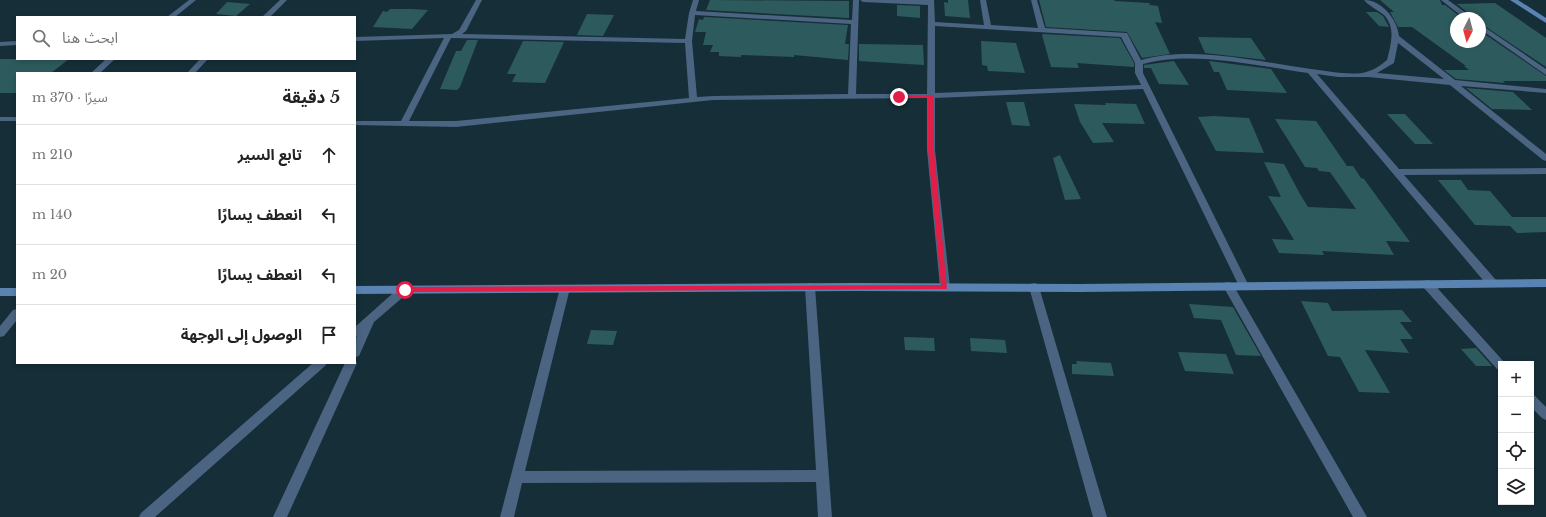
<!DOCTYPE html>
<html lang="ar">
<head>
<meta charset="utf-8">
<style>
  :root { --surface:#fff; --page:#f2f2f2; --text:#222; --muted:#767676; --line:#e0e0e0 }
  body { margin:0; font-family:"Libre Baskerville","Noto Sans Arabic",serif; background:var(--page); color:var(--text); direction:rtl }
  .controls { position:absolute; right:12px; bottom:12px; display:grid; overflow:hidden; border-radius:0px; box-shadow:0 2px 6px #0003 }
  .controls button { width:36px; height:36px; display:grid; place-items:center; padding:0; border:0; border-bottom:1px solid var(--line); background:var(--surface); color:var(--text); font:20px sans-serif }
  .compass { position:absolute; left:1450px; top:12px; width:36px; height:36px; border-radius:50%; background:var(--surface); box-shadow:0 2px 6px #0003; rotate:186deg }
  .stop { position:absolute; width:12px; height:12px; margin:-9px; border:3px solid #e11d48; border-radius:50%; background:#fff }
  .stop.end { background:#e11d48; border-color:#fff; box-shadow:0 1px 4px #0008 }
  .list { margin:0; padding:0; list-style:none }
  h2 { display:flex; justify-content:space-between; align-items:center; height:52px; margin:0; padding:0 16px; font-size:17px }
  h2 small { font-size:13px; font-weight:400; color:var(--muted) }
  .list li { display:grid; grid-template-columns:26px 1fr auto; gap:12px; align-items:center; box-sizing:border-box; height:60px; padding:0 16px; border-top:1px solid var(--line) }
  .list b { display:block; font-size:15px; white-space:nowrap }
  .list em { font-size:13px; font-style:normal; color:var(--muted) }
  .icon { flex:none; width:22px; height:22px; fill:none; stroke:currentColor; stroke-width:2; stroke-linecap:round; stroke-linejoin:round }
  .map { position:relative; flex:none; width:1546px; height:517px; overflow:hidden; direction:ltr }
  .search { position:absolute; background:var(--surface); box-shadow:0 2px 6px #0003; left:16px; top:16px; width:340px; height:44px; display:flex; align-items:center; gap:10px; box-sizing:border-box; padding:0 14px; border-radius:0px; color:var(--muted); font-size:15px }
  .panel { position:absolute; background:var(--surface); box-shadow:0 2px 6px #0003; left:16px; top:72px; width:340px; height:292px; border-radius:0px; direction:rtl }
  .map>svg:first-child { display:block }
  .building { fill:#2d5b5d }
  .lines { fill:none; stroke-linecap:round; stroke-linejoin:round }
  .street { fill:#4a6481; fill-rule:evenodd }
  .secondary { fill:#5a83b2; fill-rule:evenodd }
  .route { fill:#e11d48 }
</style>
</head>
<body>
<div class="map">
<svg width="1546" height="517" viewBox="0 0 1546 517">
  <rect width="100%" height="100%" fill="#162e38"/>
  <!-- building -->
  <path class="building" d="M710 0 849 1V18L706 10Z
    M948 0H968L970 18 945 16 944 2 948 3Z
    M1039 0H1114L1115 1 1149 3 1150 5 1158 6 1162 23 1155 22 1170 54 1142 58 1127 32 1046 27Z
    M1380 0H1440L1442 5H1445L1462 18H1456V42H1480V31L1546 76V81H1503L1505 83 1456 79 1444 70H1469L1464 66H1466L1412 27H1398L1390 12H1394Z
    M227 2 250 4 236 16 216 14Z
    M1495 3 1546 38V67L1480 23V18H1474L1457 4Z
    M897 5 920 6V18L897 16Z
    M390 9H412L428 10 412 29 373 27 383 11 387 12Z
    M1366 12H1377L1383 16 1389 27 1379 26Z
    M587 14 614 15 603 36 577 35Z
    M704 17 848 25 845 44H849L848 60 794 55V57L741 55V57L719 56V52H710L713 45H703L706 32H695L699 19 703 20Z
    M1043 34 1120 38 1134 63V67L1077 63 1079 68 1051 67 1042 35Z
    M1198 37 1251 38 1266 60 1205 53Z
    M467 40H478L460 87 457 90 440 89 456 51H461Z
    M523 41 564 42 545 83 512 82 516 74H507Z
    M981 41 1016 43 1025 73 988 71 987 66 982 65Z
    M859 44 923 45 924 65 859 61Z
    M0 59H69L51 73H17V93H0Z
    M1174 61 1189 85 1159 84 1151 68H1144V65Z
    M1209 61 1271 69 1287 93 1227 90 1219 72H1214Z
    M1466 88 1513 92 1532 110 1492 109Z
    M1006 102H1024L1030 126 1012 125Z
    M1105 103 1136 104 1145 124 1102 123 1114 142 1093 143 1080 122 1074 104 1106 105Z
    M1387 114H1405L1433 144H1415Z
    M1214 116 1249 118 1264 153 1216 151 1198 117Z
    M1275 119 1316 121 1347 166H1353L1361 178 1364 179 1410 242 1386 241 1394 255 1322 251 1324 255 1279 253 1272 239 1294 240 1268 196 1281 197 1264 162 1284 164 1300 194 1308 207 1356 209 1330 172 1319 171 1317 168 1305 167Z
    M1060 155 1081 199 1065 200 1053 158Z
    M1438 180H1461L1468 190 1490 191 1512 217H1546V232L1517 233 1510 226 1475 225Z
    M1301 301 1328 303 1332 311 1402 310 1412 322H1400L1413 339H1400L1409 353 1365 350 1390 393 1359 392 1340 357 1328 356Z
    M1189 304 1233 307 1261 356 1236 355 1221 320 1194 318Z
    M591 330 617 331 613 345 587 344Z
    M904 337 934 338 935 351 905 350Z
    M970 338 1005 340 1007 353 971 351Z
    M1476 348 1492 366H1476L1461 349Z
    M1178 352 1226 354 1234 374 1185 371Z
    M1076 361 1111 363 1114 376 1072 374V364H1077Z"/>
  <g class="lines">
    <!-- street -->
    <path class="street" d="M189 0H196L175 17H167Z
      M280 0H287L270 17H262Z
      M476 0H482L466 31 462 34 685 39 689 13 693 0H699L696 11 852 20 853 0H859L856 94H927L928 5 863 2 860 0H934L935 22 984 25 980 0H986L991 25 1038 28 1031 0H1037L1045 28 1127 33 1141 60C1193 45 1259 62 1311 69 1326 71 1353 76 1366 72 1374 70 1381 65 1387 60 1391 44 1396 28 1384 15 1378 10 1369 6 1364 0 1382 0 1397 19 1399 36L1455 80 1546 89V93L1461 86 1546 154V161L1543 160 1450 85 1368 77H1338L1317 74 1399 169 1546 168V174L1404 175 1496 280 1497 283 1496 286H1488L1308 73C1257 66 1193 50 1143 64V73L1249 286 1248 289H1240L1239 286 1143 89 935 98V150L950 287 949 290H941L940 287 927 150V98L713 100 456 127 355 125V121H401L444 38 355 41V37L452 34 459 30ZM695 15 851 24 848 94 713 96 697 97 692 41ZM935 26 1121 37 1135 63V73L1141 85 935 93ZM451 38 685 43 689 98 456 121H409ZM1398 43 1444 79 1377 73 1394 63Z
      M1441 0H1448L1473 18H1464Z
      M1480 24 1546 69V75L1480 29Z
      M17 41V45L0 46V42Z
      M106 59H115L100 73H91Z
      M200 59H208L195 73H187Z
      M0 117H17V121H0Z
      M1427 280 1431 281 1505 363 1506 364H1501V370L1497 369 1423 287 1422 284 1423 281Z
      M1228 282 1232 283 1367 517H1353L1223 286 1224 283Z
      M810 283 814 284 815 287 832 517H818L816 482 522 483 514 517H500L560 288 561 285H569L570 288 525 471 816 470 805 287 806 284Z
      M1034 283 1038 284 1039 287 1107 517H1093L1029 287 1030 284Z
      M405 285 409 286 410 289 409 292 374 322 359 356 355 357V341L357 336 355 337V327L401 286Z
      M17 309V320L4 336 0 337V326L13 310Z
      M355 360 357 363 287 517H273L345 363H355Z
      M313 363H327L325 366 155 517H139L141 513Z
      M1531 394 1535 396 1546 407V420L1542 418 1531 407Z"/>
    <!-- secondary -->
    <path class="secondary" d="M1510 0H1518L1546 18V23Z
      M1546 279V287L1080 292 856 291 355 294V286L856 283 1080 284Z
      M0 288H17V296H0Z"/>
  </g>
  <!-- route -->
  <path class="route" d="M931 95 933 96 934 150 947 289 405 292 402 290 405 287 941 285 928 150V98H899L896 97 899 95Z"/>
</svg>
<div class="controls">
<button>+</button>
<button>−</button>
<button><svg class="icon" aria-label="locate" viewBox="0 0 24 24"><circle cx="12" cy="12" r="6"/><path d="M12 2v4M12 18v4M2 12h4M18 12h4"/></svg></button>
<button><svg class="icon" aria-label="layers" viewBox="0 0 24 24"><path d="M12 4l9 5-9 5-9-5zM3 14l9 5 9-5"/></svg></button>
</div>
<svg class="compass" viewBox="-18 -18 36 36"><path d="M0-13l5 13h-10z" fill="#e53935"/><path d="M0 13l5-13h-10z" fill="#767676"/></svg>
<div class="stop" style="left:405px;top:290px"></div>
<div class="stop end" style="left:899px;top:97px"></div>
<div class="search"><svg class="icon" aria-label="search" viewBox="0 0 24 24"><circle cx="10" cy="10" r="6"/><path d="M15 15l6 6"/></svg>ابحث هنا</div>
<section class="panel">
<h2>5 دقيقة<small>سيرًا · 370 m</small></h2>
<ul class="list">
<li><svg class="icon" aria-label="ahead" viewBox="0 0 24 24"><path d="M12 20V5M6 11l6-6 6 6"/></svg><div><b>تابع السير</b></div><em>210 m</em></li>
<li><svg class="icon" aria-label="left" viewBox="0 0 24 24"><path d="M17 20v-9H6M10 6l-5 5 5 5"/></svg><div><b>انعطف يسارًا</b></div><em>140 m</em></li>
<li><svg class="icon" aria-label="left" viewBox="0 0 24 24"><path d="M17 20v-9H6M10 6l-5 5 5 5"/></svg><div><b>انعطف يسارًا</b></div><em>20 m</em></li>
<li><svg class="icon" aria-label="arrive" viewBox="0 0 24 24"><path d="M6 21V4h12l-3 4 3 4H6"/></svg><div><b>الوصول إلى الوجهة</b></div></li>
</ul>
</section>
</div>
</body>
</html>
